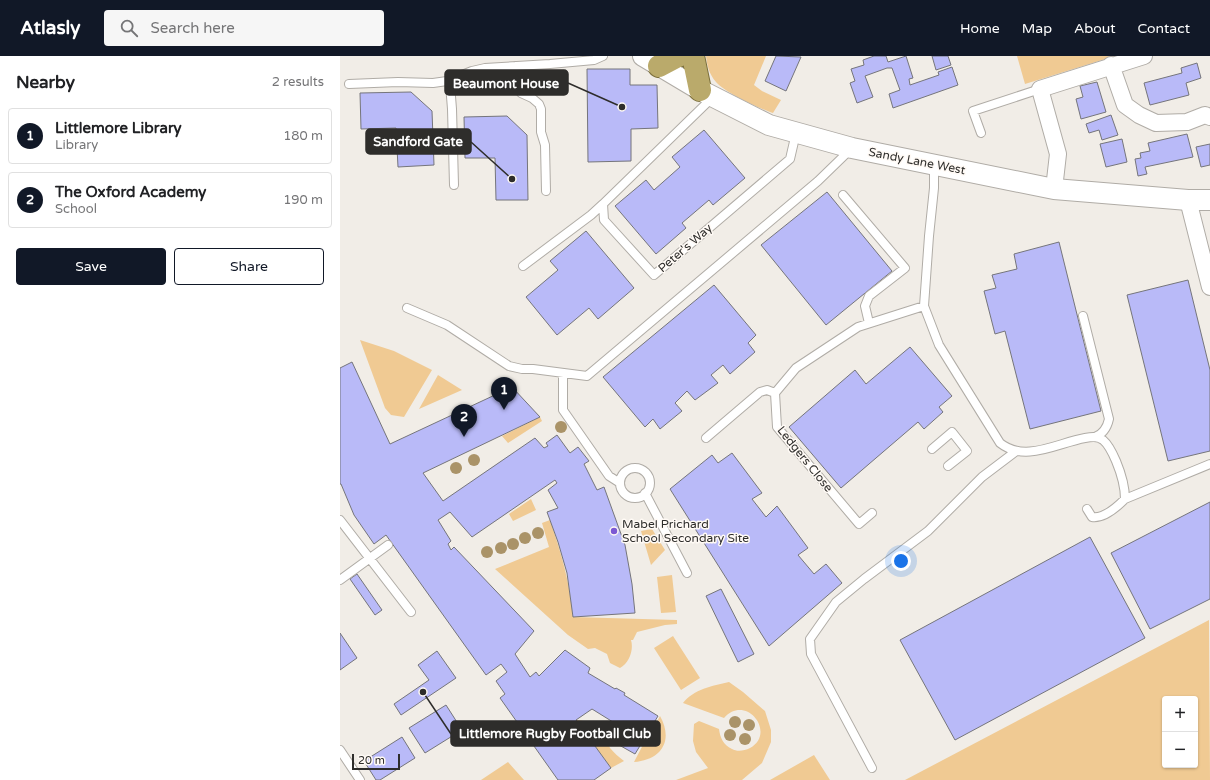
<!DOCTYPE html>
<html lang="en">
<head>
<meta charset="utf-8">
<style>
  :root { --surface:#fff; --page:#f6f6f6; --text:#202124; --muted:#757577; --line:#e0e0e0; --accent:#111827 }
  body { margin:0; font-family:"Varela Round",sans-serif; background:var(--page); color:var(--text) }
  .controls { position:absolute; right:12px; bottom:12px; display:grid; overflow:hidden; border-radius:4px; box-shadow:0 1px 3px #0004 }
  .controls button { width:36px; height:36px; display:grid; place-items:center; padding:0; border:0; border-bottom:1px solid var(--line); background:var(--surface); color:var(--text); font:20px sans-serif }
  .scale { position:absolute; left:12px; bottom:10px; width:48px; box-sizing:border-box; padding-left:4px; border:2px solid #2e2d2b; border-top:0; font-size:11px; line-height:14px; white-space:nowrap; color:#2e2d2b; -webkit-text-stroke:3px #fffaf5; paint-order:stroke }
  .you { position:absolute; left:561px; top:505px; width:14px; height:14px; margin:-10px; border:3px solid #fff; border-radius:50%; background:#1a73e8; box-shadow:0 0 0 6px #1a73e833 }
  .badge { display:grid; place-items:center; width:26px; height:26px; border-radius:50%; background:var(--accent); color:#fff; font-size:13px; font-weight:700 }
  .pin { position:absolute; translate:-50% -33px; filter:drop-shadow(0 1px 2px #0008) }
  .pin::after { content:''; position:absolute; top:21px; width:14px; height:12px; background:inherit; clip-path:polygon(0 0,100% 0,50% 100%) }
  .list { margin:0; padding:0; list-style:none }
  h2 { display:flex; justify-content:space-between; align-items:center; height:52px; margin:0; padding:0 16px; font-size:17px }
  h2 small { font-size:13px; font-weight:400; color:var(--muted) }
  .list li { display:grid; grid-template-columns:26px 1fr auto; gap:12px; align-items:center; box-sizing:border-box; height:56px; margin:0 8px 8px; padding:0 8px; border:1px solid var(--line); border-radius:4px }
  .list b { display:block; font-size:15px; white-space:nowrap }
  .list p { margin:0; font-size:13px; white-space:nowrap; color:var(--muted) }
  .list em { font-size:13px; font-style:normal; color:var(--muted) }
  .actions { display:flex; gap:8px; padding:12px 16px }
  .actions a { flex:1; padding:9px 0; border:1px solid var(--accent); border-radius:4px; text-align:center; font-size:14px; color:var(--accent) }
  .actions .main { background:var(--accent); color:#fff }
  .icon { flex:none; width:22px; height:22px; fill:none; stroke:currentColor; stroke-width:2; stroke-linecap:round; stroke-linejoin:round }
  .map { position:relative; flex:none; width:870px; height:724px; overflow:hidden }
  header { display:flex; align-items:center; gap:24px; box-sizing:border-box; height:56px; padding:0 20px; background:var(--accent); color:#fff }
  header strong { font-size:19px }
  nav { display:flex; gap:22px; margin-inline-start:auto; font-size:14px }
  .search { width:280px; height:36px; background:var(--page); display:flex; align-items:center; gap:10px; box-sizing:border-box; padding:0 14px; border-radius:4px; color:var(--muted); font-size:15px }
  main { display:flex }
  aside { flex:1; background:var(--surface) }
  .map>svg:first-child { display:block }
  .green { fill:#f0ca93; fill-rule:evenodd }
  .building { fill:#b9baf8; stroke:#75757b }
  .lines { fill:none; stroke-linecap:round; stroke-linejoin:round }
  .service-casing { stroke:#b0aca6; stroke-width:10 }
  .minor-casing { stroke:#b0aca6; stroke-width:18 }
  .tertiary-casing { stroke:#b0aca6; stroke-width:22 }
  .trunk-casing { stroke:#7d703d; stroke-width:24 }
  .service { stroke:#fff; stroke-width:8 }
  .minor { stroke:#fff; stroke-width:16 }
  .tertiary { stroke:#fff; stroke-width:20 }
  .trunk { stroke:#baaa6b; stroke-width:22 }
  .tree { fill:#aa9368 }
  .poi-dot { fill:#7c59d3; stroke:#fffaf5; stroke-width:1.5 }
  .labels { text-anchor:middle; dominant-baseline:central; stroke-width:3; stroke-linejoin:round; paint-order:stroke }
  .street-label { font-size:12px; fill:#2e2d2b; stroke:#fffaf5 }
  .poi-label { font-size:12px; fill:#2e2d2b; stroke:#fffaf5; text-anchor:start }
  .leader { fill:none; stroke:#2e2d2b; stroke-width:1.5 }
  .callout-dot { fill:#2e2d2b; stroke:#fffaf5; stroke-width:1.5 }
  .callout { fill:#2e2d2b; stroke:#2e2d2b; stroke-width:1.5 }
  .callout-label { font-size:13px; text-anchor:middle; font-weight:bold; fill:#fff }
</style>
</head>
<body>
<header>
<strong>Atlasly</strong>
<div class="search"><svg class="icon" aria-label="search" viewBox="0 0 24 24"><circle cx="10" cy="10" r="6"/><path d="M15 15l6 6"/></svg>Search here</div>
<nav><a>Home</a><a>Map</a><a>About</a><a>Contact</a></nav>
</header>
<main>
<aside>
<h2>Nearby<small>2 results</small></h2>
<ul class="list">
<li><span class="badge">1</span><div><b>Littlemore Library</b><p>Library</p></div><em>180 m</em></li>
<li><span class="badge">2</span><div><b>The Oxford Academy</b><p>School</p></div><em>190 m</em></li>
</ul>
<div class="actions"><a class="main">Save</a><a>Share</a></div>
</aside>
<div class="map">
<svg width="870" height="724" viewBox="0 0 870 724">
  <rect width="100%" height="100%" fill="#f1ede7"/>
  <!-- green -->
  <path class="green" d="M366 0H426L414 29 422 35 441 44 433 57C420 53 384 36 376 26 369 18 367 9 366 0Z
    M677 0H775L685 28Z
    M20 284 54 295 92 314 64 361 51 359 45 352Z
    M98 319 122 334 79 353Z
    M200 361 202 365 168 387 162 380Z
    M191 443 196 454 173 465 169 458Z
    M210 464C221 496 230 527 233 561L337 564V568L325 569 297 576 293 584H291C294 594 289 607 280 612L270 607 267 598 255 592 248 593 228 579 155 513 209 491 202 467Z
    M312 473 325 494 311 509 301 475Z
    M332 519 336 556 321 557 317 521Z
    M869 564 870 724H565ZM825 643H855V709H825Z
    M333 580 360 622 341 634 314 592Z
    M389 626 403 636 425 655 431 674V686L422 707 402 724H336L368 712 356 696 353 685 354 668 359 665 379 673C380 681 383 689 392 693 397 696 404 695 410 692 437 677 406 637 384 662L343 647C354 633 372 630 389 626Z
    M320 660C334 685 321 704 294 706L304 687 309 685 314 680 313 673Z
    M236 664C243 665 251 666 257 670 265 675 266 684 270 692 274 697 279 701 284 705L271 712Z
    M474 699 490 724H430Z
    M168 706 184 724H141Z"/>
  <!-- building -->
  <path class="building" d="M436 0 461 1 446 35 425 25Z
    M534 0H546L548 6 566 0 573 22 569 23 570 29 599 19 598 16 612 11 618 29 553 52 549 38 560 34 552 12H547L525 20 533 41 517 47 510 27 515 25 511 13 524 9 523 4Z
    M592 0H608L611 9 596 14Z
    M857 7 861 22 846 27 849 39 810 49 804 27 842 17 841 12Z
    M247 13H290V29H317L318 72 291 73V105L248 106Z
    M757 26 766 56 741 63 736 43 743 41 740 30Z
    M71 36 92 55 94 109 58 111 56 72 21 73 20 37Z
    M771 59 778 79 762 84 759 74 749 77 746 68Z
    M167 60 187 79 188 144H156L155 102H125L124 61Z
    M364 74 405 122 373 149 369 144 342 167 346 172 316 198 275 150 306 124 314 134 340 111 332 101Z
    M847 78 853 101 805 111 807 118 798 120 795 103 801 102 800 97 810 95 808 87Z
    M782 83 787 106 766 111 760 88Z
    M870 88V109L861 111 856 91Z
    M487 136 552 215 486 269 421 189Z
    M246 175 294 232 258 263 249 252 217 279 186 241 218 214 210 205Z
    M719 186 761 355 690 373 665 275 655 278 644 235 656 232 652 219 677 213 674 198Z
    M848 224 870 314V395L828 405 787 239Z
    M374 229 416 279 408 287 415 296 390 318 383 309 371 319 378 327 355 344 347 335 335 347 342 355 320 373 313 363 305 371 263 321Z
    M570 291 612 340 599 351 603 356 584 373 578 366 501 432 449 371 515 314 526 328Z
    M12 306 50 388 172 331 200 361 83 417 103 445 195 382 204 392 208 390 206 387 217 379 230 397 238 391 249 405 244 408 257 434 264 431 285 489 292 528 295 557 233 561 227 517 218 486 207 456 218 452 208 434 217 427 215 424 132 481 110 456 98 464 111 485 108 488 111 494 114 491 194 575 175 598 190 621 196 616 199 620 225 594 250 612 248 617 275 633 276 632 285 637 284 639 318 660 295 698 272 685 281 671 252 653 236 664 271 712 254 724H218L160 642 165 638 156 625 167 616 161 608 146 619 46 479 34 488 14 459 1 428H0V312Z
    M392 397 422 437 412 443 426 461 437 450 468 492 458 499 474 518 486 508 502 527 429 590 330 433 372 399 378 407Z
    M870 446V543L810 573 771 497Z
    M750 481 805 582 615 684 560 584Z
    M17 518 42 554 35 559 10 523Z
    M381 533 414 598 398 606 366 540Z
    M0 577 17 602 0 614Z
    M97 595 116 622 61 659 54 648 89 624 78 609Z
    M106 649 122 674 85 697 69 672Z
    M62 681 75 702 40 724H36L24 705Z"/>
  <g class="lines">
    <defs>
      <path id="service" d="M176 10 181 37 192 42 199 48 201 53V76L205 89 206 135
        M112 23 110 28 112 53 114 129
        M9 28 58 26 93 27 107 25 132 15 145 12 210 8 254 4 263 0
        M373 41 263 148 264 164 314 219 450 103 456 77
        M641 77 633 55 700 33
        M594 109V132L589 180 584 250 599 289 660 387C685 407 717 387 745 382 751 381 757 380 763 384 769 389 773 398 776 405 781 417 785 429 785 443 777 451 764 463 752 461L747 453
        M503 139 565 212 529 240 525 250 529 267
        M183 210 251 159 263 148
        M67 252 107 269 169 310 182 313H193L247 320 478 125 511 93
        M743 260 769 363C767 372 763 378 755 381
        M223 318V354L269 420 280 427
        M366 382 420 336 427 334 435 337
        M592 393 612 376 627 395 608 410
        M280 427a15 15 0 1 1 30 0a15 15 0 1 1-30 0Z
        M305 437 347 517
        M785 443 870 408
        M532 457 519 468 437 371 435 337 456 312 518 271 584 250
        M0 464 71 556
        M0 524 48 489
        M0 694 20 724
        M532 712 471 598 470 583 496 546 524 523 588 475 642 421 675 396"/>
      <path id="minor" d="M771 9 785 49 799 59 816 67 847 66 865 59 870 61
        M714 133 718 98 700 33 804 0
        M848 144 870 231"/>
      <path id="tertiary" d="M303 0 360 34 429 69 512 92 714 133 848 144H870"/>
      <path id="trunk" d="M353 0 360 34
        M319 10 338 0"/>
    </defs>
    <!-- service casing -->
    <use href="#service" class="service-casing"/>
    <!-- minor casing -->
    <use href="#minor" class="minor-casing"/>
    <!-- tertiary casing -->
    <use href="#tertiary" class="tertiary-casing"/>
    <!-- trunk casing -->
    <use href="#trunk" class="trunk-casing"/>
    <!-- service -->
    <use href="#service" class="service"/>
    <!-- minor -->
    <use href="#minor" class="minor"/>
    <!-- tertiary -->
    <use href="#tertiary" class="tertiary"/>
    <!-- trunk -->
    <use href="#trunk" class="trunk"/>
  </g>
  <!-- trees -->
  <g class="tree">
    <circle cx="221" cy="371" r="6"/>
    <circle cx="134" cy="404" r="6"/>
    <circle cx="116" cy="412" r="6"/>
    <circle cx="198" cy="477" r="6"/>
    <circle cx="185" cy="482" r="6"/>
    <circle cx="173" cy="488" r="6"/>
    <circle cx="161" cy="492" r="6"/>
    <circle cx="147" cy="496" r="6"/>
    <circle cx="395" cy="666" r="6"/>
    <circle cx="409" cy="669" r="6"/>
    <circle cx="390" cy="679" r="6"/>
    <circle cx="405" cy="683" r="6"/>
  </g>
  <!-- markers -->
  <circle class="poi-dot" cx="274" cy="475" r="4"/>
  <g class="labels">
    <!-- street labels -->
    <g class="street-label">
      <text transform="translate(577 105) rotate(11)">Sandy Lane West</text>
      <text transform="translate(345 192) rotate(-41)">Peter's Way</text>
      <text transform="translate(465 403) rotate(51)">Ledgers Close</text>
    </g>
    <!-- poi labels -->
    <g class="poi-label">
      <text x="282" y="468">Mabel Prichard<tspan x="282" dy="14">School Secondary Site</tspan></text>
    </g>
  </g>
  <!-- callouts -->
  <path class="leader" d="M282 51L228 27M172 123L131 86M83 636L111 678"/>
  <g class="callout-dot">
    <circle cx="282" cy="51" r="4"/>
    <circle cx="172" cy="123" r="4"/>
    <circle cx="83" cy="636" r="4"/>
  </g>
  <g class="callout">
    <rect x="105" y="14" width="123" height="25" rx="4"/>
    <rect x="26" y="73" width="105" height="25" rx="4"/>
    <rect x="111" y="665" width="209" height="25" rx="4"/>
  </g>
  <g class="callout-label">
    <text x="166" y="32">Beaumont House</text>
    <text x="78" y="90">Sandford Gate</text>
    <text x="215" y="682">Littlemore Rugby Football Club</text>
  </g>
</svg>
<div class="controls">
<button>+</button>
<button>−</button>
</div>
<div class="scale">20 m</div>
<div class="you"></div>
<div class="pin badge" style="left:164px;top:354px">1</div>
<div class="pin badge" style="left:124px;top:381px">2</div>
</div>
</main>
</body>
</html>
